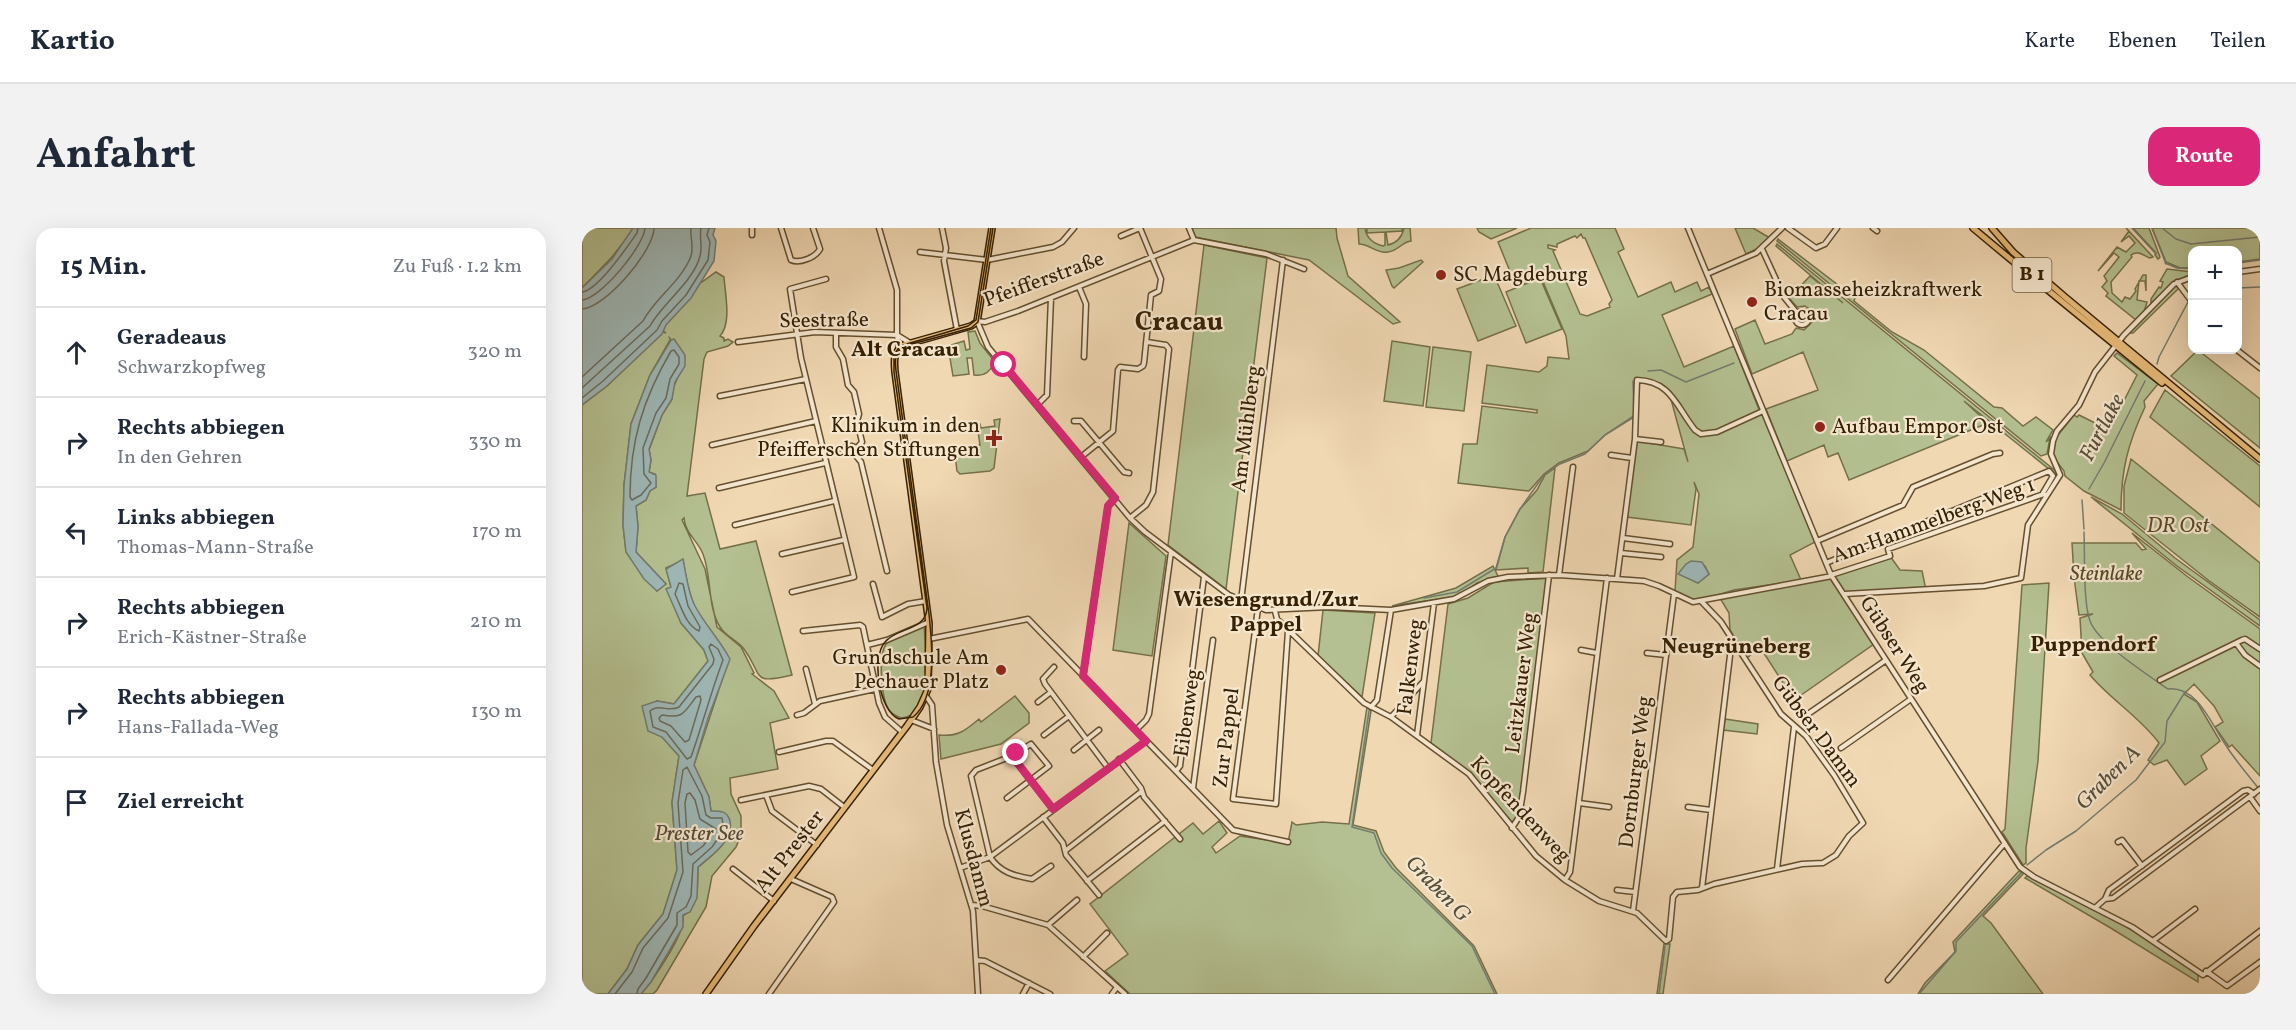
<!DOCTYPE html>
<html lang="de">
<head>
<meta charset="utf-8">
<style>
  :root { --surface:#fff; --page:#f2f2f3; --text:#1f2937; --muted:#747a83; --line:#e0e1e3; --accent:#db2777 }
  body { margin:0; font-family:Vollkorn,serif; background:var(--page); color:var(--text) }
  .controls { position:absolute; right:18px; top:18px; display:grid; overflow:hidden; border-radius:12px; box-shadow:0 6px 24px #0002 }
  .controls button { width:54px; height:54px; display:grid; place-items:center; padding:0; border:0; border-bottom:2px solid var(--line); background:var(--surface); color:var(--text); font:30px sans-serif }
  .stop { position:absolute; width:18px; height:18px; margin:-14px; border:4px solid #db2777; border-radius:50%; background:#fff }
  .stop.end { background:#db2777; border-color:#fff; box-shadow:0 2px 6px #0008 }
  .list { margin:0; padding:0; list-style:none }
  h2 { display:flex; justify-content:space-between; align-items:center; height:78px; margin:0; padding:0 24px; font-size:26px }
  h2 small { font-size:20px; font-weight:400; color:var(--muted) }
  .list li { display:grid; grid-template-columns:39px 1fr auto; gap:18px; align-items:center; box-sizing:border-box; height:90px; padding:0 24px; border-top:2px solid var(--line) }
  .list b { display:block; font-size:22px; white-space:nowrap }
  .list p { margin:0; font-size:20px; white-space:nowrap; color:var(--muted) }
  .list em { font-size:20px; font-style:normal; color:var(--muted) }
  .icon { flex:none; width:33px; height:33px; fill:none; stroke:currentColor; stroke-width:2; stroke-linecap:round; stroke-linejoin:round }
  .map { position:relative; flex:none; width:1678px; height:766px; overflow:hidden; border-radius:18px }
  header { display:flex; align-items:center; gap:36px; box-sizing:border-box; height:84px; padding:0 30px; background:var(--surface); border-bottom:2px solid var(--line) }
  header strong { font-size:28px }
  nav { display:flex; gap:33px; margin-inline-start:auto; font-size:21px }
  .intro { display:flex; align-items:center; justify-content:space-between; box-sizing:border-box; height:144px; padding:0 36px }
  h1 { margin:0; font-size:42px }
  .button { padding:15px 27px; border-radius:18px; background:var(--accent); color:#fff; font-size:21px; font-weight:700 }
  main { display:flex; gap:36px; padding:0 36px }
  aside { flex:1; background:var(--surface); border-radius:18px; box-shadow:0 6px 24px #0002 }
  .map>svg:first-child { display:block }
  .green { fill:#b4c091; stroke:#75704a; stroke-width:1.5; fill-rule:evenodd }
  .water { fill:#9eb8b7; stroke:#747c6f; stroke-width:1.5 }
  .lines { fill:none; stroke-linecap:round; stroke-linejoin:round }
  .shore { stroke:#6a6c5d; stroke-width:1.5 }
  .stream { stroke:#747c6f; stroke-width:1.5 }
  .minor-casing { stroke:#644f2f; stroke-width:7 }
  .major-casing { stroke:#362103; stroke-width:8 }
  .minor { stroke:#f5e6ce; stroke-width:4 }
  .major { stroke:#e8bc7a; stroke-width:5 }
  .tram { stroke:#362103; stroke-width:1.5 }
  .route { stroke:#db2777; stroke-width:8 }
  .poi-dot { fill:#8f2418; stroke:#f5e6ce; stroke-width:2 }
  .labels { text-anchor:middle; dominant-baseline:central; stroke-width:4.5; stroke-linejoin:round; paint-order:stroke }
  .shield { fill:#f5e6ce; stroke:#6f5c40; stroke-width:1.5 }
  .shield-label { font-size:20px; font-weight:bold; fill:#362103 }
  .poi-label { font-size:21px; fill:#362103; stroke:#f5e6ce; text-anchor:start }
  .street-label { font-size:21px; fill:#362103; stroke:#f5e6ce }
  .park-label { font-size:21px; font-style:italic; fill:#564926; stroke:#f5e6ce }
  .neighbourhood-label { font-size:22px; font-weight:bold; fill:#362103; stroke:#f5e6ce }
  .water-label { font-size:22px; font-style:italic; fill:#554e39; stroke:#f5e6ce }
  .district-label { font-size:27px; font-weight:bold; fill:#362103; stroke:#f5e6ce }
</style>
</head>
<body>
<header>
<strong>Kartio</strong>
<nav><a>Karte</a><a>Ebenen</a><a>Teilen</a></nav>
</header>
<div class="intro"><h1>Anfahrt</h1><a class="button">Route</a></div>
<main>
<aside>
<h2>15 Min.<small>Zu Fuß · 1.2 km</small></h2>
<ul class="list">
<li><svg class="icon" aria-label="ahead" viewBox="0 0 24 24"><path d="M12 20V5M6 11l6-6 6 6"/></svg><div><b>Geradeaus</b><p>Schwarzkopfweg</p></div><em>320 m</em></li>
<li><svg class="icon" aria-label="right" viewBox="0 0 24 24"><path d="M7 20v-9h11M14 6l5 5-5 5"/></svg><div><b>Rechts abbiegen</b><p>In den Gehren</p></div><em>330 m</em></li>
<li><svg class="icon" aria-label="left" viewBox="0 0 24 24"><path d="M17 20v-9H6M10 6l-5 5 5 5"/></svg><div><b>Links abbiegen</b><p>Thomas-Mann-Straße</p></div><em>170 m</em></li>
<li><svg class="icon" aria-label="right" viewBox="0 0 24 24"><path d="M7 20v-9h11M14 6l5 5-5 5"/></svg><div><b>Rechts abbiegen</b><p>Erich-Kästner-Straße</p></div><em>210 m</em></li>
<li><svg class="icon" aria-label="right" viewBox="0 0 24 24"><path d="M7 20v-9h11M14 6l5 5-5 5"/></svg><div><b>Rechts abbiegen</b><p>Hans-Fallada-Weg</p></div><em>130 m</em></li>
<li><svg class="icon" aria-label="arrive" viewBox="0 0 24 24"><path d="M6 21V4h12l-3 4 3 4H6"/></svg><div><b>Ziel erreicht</b></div></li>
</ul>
</aside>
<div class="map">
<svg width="1678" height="766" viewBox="0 0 1678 766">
  <rect width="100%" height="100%" fill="#f0d8b3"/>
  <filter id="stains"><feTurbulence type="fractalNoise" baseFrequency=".00333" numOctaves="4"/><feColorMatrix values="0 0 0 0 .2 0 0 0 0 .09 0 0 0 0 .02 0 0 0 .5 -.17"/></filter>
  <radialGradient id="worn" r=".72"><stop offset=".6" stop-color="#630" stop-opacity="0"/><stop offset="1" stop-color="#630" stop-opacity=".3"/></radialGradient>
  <!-- green -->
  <path class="green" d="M0 0H53L29 30 0 60Z
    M610 0H754L755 10 766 48 818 94 811 96 727 32 613 9Z
    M776 0H783C784 10 792 16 801 18L803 17V4L785 5V0H820V3L804 4 806 17C815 15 820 9 822 0H828L829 13C820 14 816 23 806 24 794 26 788 16 777 16Z
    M895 0H935L909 11 897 4Z
    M949 0H1033L1042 21 1036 24 1056 69 1089 54 1093 64 1115 54 1119 63 1127 59 1130 66 1080 87 1102 139 1152 118 1178 184 1181 183 1235 313 1208 327 1219 352 1152 362 1119 372 1105 371 1093 363 1095 332 1111 319 1117 266 1112 254 1114 261 1109 297 1045 289 1055 213 1102 221 1106 234 1087 164 1082 160 1055 152 1053 187 1023 207 1006 223 977 235 962 246 947 263 876 255 881 216H895L900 178 955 185V182L900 175 905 137 957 144 965 138 966 129 987 131 984 108 959 49 934 58 916 14ZM999 6 1001 10H1003L1030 72 1027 76 1028 79 1005 88 998 86 971 23 973 22 966 20V17L975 19V16L993 8 995 10ZM1123 338 1127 346 1116 355 1100 347Z
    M1153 0H1171L1188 10 1181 18 1164 26Z
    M1544 0 1571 29 1568 30C1561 27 1555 22 1549 27L1550 29 1529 54 1530 65 1540 74 1543 69 1548 71 1554 63 1553 61 1561 47H1564V63L1563 53H1557L1555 72 1565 74 1562 84 1554 92 1524 68 1526 65 1520 59 1525 53 1522 48 1537 29 1532 25 1516 43 1535 19 1544 24 1553 15 1547 8 1539 14 1547 3Z
    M1551 0H1567L1578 29 1576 31 1573 27 1574 25Z
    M1570 0H1678V31L1656 34V22H1610V40H1598L1584 34Z
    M1196 11 1273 70 1272 73 1310 104 1342 122 1412 179 1420 180 1441 198 1454 189 1471 202 1464 214 1468 210 1465 226 1459 228 1195 13Z
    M1195 16 1476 245 1475 250 1465 264 1473 246 1382 173 1406 195 1267 252 1256 225 1246 229 1242 217 1205 233 1184 181 1236 162 1221 124 1170 146 1153 101 1173 92 1183 116 1210 106 1214 100 1222 102 1232 92 1230 83 1223 78 1215 79 1207 70 1228 48 1261 75 1194 18Z
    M622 17 685 30 644 361 586 317Z
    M839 32 841 34 812 60 810 58 804 42 817 40Z
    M1585 41 1610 44V48L1593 54 1569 75V71L1577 59 1579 60 1581 54 1578 53Z
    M134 44 142 49C143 66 150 95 138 108L142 110V113L146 111 151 114 146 118 125 124 122 131 105 268 123 265 138 321 174 313 210 447C168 457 182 448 162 421 155 412 144 409 138 399 125 378 130 349 121 326 116 313 103 305 102 290L100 292 123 341 135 399 159 419 172 445 170 446 192 463 207 490 188 495 196 541 148 550 149 566 159 588V607L154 619 130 648 124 679 75 762 71 766H59C71 752 104 705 101 688 119 676 115 658 116 639 131 627 151 613 147 591L129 583 127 569 112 537 147 431C138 412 123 397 113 379 106 365 104 347 101 332L84 340 89 359 85 361 99 395 122 422 126 433 92 476 75 473 80 509 97 528 90 574 95 642 81 686 56 717 45 741 26 766H0V177L25 158 81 104 84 105 75 100 113 59ZM88 112 97 146 90 163V171L80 187 67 222 69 232 67 244 73 246 74 259 68 263 64 272 54 278 56 299 54 324 84 356 75 363 44 324 41 297 42 257 49 196 68 147Z
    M912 47 934 98 896 113 875 61Z
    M958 50 980 101 944 115 924 64Z
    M1593 58 1596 59V61L1551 105H1546Z
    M393 103 398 115 413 134C408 143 403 149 392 147L390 130H385L387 146 371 148 366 118 382 113 384 122 388 121 386 104Z
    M810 113 848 119 841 178 802 173Z
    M851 119 889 124 882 183 844 179Z
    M1616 122 1678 171V220L1589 148Z
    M1535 125 1576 156 1562 173 1563 179C1546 215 1539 242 1539 282L1502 263 1483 248 1482 243 1473 231 1471 225 1473 211 1492 187 1495 189 1497 187 1527 202 1555 147 1532 128Z
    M1583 162 1678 238V279L1568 189Z
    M418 191 412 240 408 243 378 246 375 243 373 227 384 225V219L398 217 396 203 391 204 390 197 398 196 399 200 413 198 412 192Z
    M1549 231 1678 335V389L1626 352 1542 285V258Z
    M973 240 961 344 946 345V340L914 342 923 309 938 281 955 262 963 247Z
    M1509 269 1540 286 1593 330 1678 392V398L1595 338Z
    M547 295 584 328 570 428 531 422Z
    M1550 305 1606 349 1678 401V548L1650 517 1647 519 1633 499 1641 494 1632 478 1612 456 1602 466 1615 474 1638 513 1619 528 1625 541 1603 557 1585 532 1572 537 1566 532 1577 515C1558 489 1529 472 1508 447L1511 444 1500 425 1498 390 1511 386 1497 387 1492 349 1490 315H1554L1560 322 1564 321Z
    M1308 328 1318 342 1340 343 1344 362 1262 366 1249 347Z
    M911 338 916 348 895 355 877 368 810 378 874 360Z
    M965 350C959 430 947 509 935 589L930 594 888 545 849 515 866 376 886 370 912 354Z
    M1248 350 1292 416 1212 472 1178 419 1165 430 1148 402 1147 385 1138 370Z
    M1467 355 1456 533 1444 620V635L1441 637 1420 604 1423 601 1440 357Z
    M741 382 793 385 780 469 736 428Z
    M342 397C343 419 353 489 319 490 314 488 310 486 307 482 299 470 296 428 304 416 311 406 332 402 342 397Z
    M433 468 447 485V495L419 516 359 531 357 507C375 509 383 503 397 491L399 494Z
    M785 479 789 483 771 597 794 603 802 624 814 640 892 718 915 766H548L523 743 546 726 508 676 611 595 621 606 637 593 645 605 630 619 634 625 658 608 706 615 710 594 714 597 740 594 767 596Z
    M1143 491 1176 496 1175 506 1141 502Z
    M1437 643 1441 646 1401 688 1409 695 1461 766H1336L1343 755 1373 724 1371 714Z
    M1445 648 1536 694 1569 713 1616 745V754L1527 699 1443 650Z
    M1082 716H1088L1081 766H1075Z"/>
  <!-- water -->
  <path class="water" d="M51 0H133L131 7 134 13 132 33 109 70 84 97 80 106 25 158 0 177V60L30 31Z
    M92 111 103 127V138L93 154 90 171 80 187 67 221 69 232 67 244 74 247V259L68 263 64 272 54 278 56 299 54 324 84 356 75 363 62 351 44 324 41 297 42 257 49 196 68 147 89 112Z
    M101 331C104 346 106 365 113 378 123 397 138 412 148 431L126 490 112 537 127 569 129 583C137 583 145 582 148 593 152 613 129 628 116 639L115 670 108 684 101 687V699L69 754 59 766H26L45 741 56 717 81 686 95 642 90 574 97 528 80 509 66 503 60 478 75 473 92 476 126 433 122 422 99 395 84 361 89 359 84 341Z
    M1109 333 1120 334 1127 346 1116 355 1096 346 1104 336Z"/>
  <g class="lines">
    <!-- shore -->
    <path class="shore" d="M0 64C16 62 45 19 55 5L56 0
      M0 72C18 71 62 18 63 0
      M0 81C23 80 72 23 72 0
      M92 122 97 129V136L88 151 84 170 74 185 61 220 62 246 69 255 59 267 50 272 48 269C48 213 61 171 89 123Z
      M0 149 61 93C73 70 99 54 109 28 112 19 108 9 109 0
      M0 160 68 98C80 76 112 53 118 28 121 18 117 10 119 0
      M0 170 21 153 75 102 80 93 104 67 126 32 128 14 125 7 127 0
      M97 355 101 356 106 378 118 399 117 403C104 398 99 378 93 366Z
      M129 416 136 421 141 432C129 464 120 498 109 529L105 531 84 504 71 499 68 483C77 475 87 485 97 479L131 436 132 431 127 419Z
      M118 468 119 472 107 512 103 514 89 498 78 493 77 490 80 487C101 491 102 485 114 469Z
      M108 565 113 572 118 591 134 601 121 618 109 627 106 624 103 575 105 566Z
      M33 766 50 744 61 720 86 690 101 644 96 575 101 542 105 539 120 568 124 587 129 590H140L142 602 130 619 111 636 109 668 104 679 95 685V697L64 750 56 761 55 766"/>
    <!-- stream -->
    <path class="stream" d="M1550 0 1574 26
      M1570 0 1584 36
      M1580 0 1594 11 1609 16 1678 9
      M1583 35 1595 40 1610 41
      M1656 35 1678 32
      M1656 60 1678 59
      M87 109 89 112
      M1575 136 1577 129 1606 74 1610 69
      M1066 143 1079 142 1104 154 1152 135
      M1507 261 1522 235 1563 153
      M1500 272 1502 301
      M1502 304C1503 327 1501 374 1508 393 1516 415 1566 447 1586 461 1616 458 1629 496 1643 516 1653 532 1666 547 1677 561
      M842 370 875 364 914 340 923 309 938 281 962 247 978 236 1003 226 1023 207 1052 189 1051 153
      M787 483 770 599 792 605 799 625 810 640 890 718 913 766
      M1445 637 1464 622 1494 603 1554 552 1583 514 1585 493 1603 464
      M1077 766 1083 718
      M1337 766 1374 723V714L1439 645
      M1677 766 1678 765"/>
    <defs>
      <path id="minor" d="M170 0V7
        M199 0 209 32C218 36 234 29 238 21L231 0
        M297 0 315 62V107L328 115
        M360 0 364 20 362 33 375 102
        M607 0 612 12
        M1106 0 1249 347 1438 639 1452 649 1550 699 1621 747 1678 703
        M1206 0 1234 20 1243 16 1255 0
        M1291 0 1295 3
        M539 8 558 0
        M1180 21 1202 69 1215 85
        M338 24 405 32 471 19 480 14 492 0
        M722 41 684 26 612 12 436 83 403 94 395 93 406 119 548 290 563 304 647 367 684 382 747 379 809 382 872 371 906 353 926 349 977 347 1062 353 1077 358 1111 374 1250 348
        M1656 44 1678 41
        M1125 46 1174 25 1200 0
        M1595 54 1610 74
        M497 59 504 76 502 129
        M1213 90a7 7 0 1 1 14 0a7 7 0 1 1-14 0Z
        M254 105V119L261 131 266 157 272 164 277 186 275 193 280 214 275 220V229L279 234 305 343
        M156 114 233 104 315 107 317 121
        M1655 122 1678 140
        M138 168 224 151
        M456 176 465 167 469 70
        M492 193H499L542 244 547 245
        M1053 211 1079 214
        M130 217 234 193
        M241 224 270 218 275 220
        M1029 227 1050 230
        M499 229 531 203 536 142 538 139 556 141 561 138 562 135 569 67 577 63 579 51 558 0
        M137 260 243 235
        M548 290 564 277 571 264 587 121 584 117 565 114
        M153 297 252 273
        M1041 310 1088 316
        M1235 313 1321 277 1331 259 1411 226 1418 225
        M1039 325 1079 329
        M200 326 261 312
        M1244 335 1467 243 1471 248 1461 265
        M977 347 991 239
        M1249 347 1308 328 1306 321 1462 266
        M1035 351 1053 211 1055 152C1089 153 1094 178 1113 202L1119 206 1135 204 1181 183
        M291 356 300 389 326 376 344 373
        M210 364 272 349 219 130 208 61 244 51
        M1263 366 1402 358 1439 350 1446 297 1478 247 1469 226 1471 213 1475 203 1497 177 1513 144 1542 107 1592 56 1610 49
        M659 373 701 32
        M676 380 651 571 694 576 706 403
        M693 383 695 391 782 475 809 489 887 546 954 628 983 652 1017 673 1055 685 1084 713 1087 711 1091 669 1095 664 1116 662 1132 656 1220 636 1241 635 1254 627 1267 608 1281 595 1252 547 1224 508 1199 486 1139 394 1120 374
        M221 403 278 397 281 399 297 475 303 489 320 504
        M347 411 446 391 651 602 706 614
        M1654 415 1663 427 1678 438
        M285 417 305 412 347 394
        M999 422 1015 425
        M1065 425 1084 427
        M472 439 461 451 463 456 526 540
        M224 441 233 476
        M501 448 526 278 533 270
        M1578 452 1660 412 1663 411 1678 421
        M344 468 350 477 354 534 365 597 391 683 396 766
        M456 474 469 464
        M789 479 795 472 809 382
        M1226 486 1304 432
        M215 487 222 485 238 473 293 461
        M809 489 841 454
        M329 492 352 501
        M554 502 564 492 567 486 589 324
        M462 507 487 488
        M835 507 852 375
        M1259 520 1329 471
        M492 522 517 502
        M197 524 244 513H251L291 542
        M537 531 559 560 562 569 598 611
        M594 543 598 538 622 349
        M611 560 631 412
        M184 567 190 583 235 617
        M1668 569 1678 583
        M425 570 467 538 449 516 430 528
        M159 572 227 558 239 561 262 579
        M997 575 1027 579
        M1106 579 1129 582
        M461 589 481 615 484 627 517 667
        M930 600 937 589 941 564 967 347
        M1536 614 1540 612 1560 638
        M483 623 560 563
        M469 638 450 651C432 648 418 644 408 629L389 548 394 542 430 528 471 581
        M378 640 408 629 564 513
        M151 641 192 673
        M1195 641 1212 499
        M983 652 988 644 1025 350
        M505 653 583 593
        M1120 660 1150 411
        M1035 662 1053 664
        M1523 671 1527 662 1661 563 1666 562 1672 566
        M390 677 400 678 466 697 543 766
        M1514 679 1523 671 1531 670 1678 561
        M1051 683 1092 366
        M466 697 495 672
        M1572 712 1613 681
        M501 729 525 705
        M394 732 403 733 468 766
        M1624 743 1645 758 1678 734
        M1306 752 1422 616
        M187 766 252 674 250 669 209 651
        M441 766 447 755
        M530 766 535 759"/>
      <path id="major" d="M1391 0C1453 52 1517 104 1580 155
        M1410 0 1431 24 1483 69 1678 231
        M124 766 172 698 325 498 338 479 346 461 347 396 313 144C312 133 311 123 322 117L389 98 395 94 410 0"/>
    </defs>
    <!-- minor casing -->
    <use href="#minor" class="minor-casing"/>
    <!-- major casing -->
    <use href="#major" class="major-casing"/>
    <!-- minor -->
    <use href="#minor" class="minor"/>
    <!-- major -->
    <use href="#major" class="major"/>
    <!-- tram -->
    <path class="tram" d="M409 0 394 92 386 98 318 118 312 127V144L345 380C344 403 315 399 303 414 289 430 297 483 317 491L331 489C356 469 350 415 347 386L314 143C313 133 312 123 323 118L389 100 396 94 411 0"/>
  </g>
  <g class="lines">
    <!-- route -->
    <path class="route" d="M422 137 533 270 526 278 501 448 564 513 471 581 430 528 434 525"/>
  </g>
  <!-- markers -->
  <g class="poi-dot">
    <circle cx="859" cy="47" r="6"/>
    <circle cx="1170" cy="74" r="6"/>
    <circle cx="1238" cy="199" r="6"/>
    <path d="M409 201h6v6h6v6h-6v6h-6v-6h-6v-6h6z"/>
    <circle cx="419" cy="442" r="6"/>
  </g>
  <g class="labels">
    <!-- shield labels -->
    <rect class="shield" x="1430.5" y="30" width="39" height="34" rx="4.5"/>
    <g class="shield-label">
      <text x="1450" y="47">B 1</text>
    </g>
    <!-- poi labels -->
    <g class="poi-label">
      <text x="871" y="47">SC Magdeburg</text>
      <text x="1182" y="62">Biomasseheizkraftwerk<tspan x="1182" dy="24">Cracau</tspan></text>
      <text x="398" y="198" text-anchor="end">Klinikum in den<tspan x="398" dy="24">Pfeifferschen Stiftungen</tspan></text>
      <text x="1250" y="199">Aufbau Empor Ost</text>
      <text x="407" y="430" text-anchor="end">Grundschule Am<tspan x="407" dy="24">Pechauer Platz</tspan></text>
    </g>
    <!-- street labels -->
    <g class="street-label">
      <text transform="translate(462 52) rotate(-20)">Pfeifferstraße</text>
      <text transform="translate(242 93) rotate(-1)">Seestraße</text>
      <text transform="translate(665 201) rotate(-83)">Am Mühlberg</text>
      <text transform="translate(1352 293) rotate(-20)">Am Hammelberg Weg 1</text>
      <text transform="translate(1312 417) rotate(57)">Gübser Weg</text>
      <text transform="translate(829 439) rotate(-83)">Falkenweg</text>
      <text transform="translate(940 455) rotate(-83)">Leitzkauer Weg</text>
      <text transform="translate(606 485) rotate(-82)">Eibenweg</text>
      <text transform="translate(1234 504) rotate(53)">Gübser Damm</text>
      <text transform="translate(645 510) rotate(-83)">Zur Pappel</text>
      <text transform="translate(1054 544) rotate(-83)">Dornburger Weg</text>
      <text transform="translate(938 582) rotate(47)">Kopfendenweg</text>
      <text transform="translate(208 624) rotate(-52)">Alt Prester</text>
      <text transform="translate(391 630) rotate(75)">Klusdamm</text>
    </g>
    <!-- park labels -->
    <g class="park-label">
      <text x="1596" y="298">DR Ost</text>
      <text x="1524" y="346">Steinlake</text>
    </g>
    <!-- neighbourhood labels -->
    <g class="neighbourhood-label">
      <text x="323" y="122">Alt Cracau</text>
      <text x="684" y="372">Wiesengrund/Zur<tspan x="684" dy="25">Pappel</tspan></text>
      <text x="1511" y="417">Puppendorf</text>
      <text x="1154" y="419">Neugrüneberg</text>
    </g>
    <!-- water labels -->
    <g class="water-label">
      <text transform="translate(1521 200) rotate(-62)">Furtlake</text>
      <text transform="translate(1527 550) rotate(-45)">Graben A</text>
      <text x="117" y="606">Prester See</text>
      <text transform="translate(855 661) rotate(46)">Graben G</text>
    </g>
    <!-- district labels -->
    <g class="district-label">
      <text x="597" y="95">Cracau</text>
    </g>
  </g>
  <rect width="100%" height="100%" filter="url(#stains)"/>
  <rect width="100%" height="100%" fill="url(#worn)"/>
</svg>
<div class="controls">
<button>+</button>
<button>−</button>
</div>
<div class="stop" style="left:422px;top:137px"></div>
<div class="stop end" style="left:434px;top:525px"></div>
</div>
</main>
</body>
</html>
